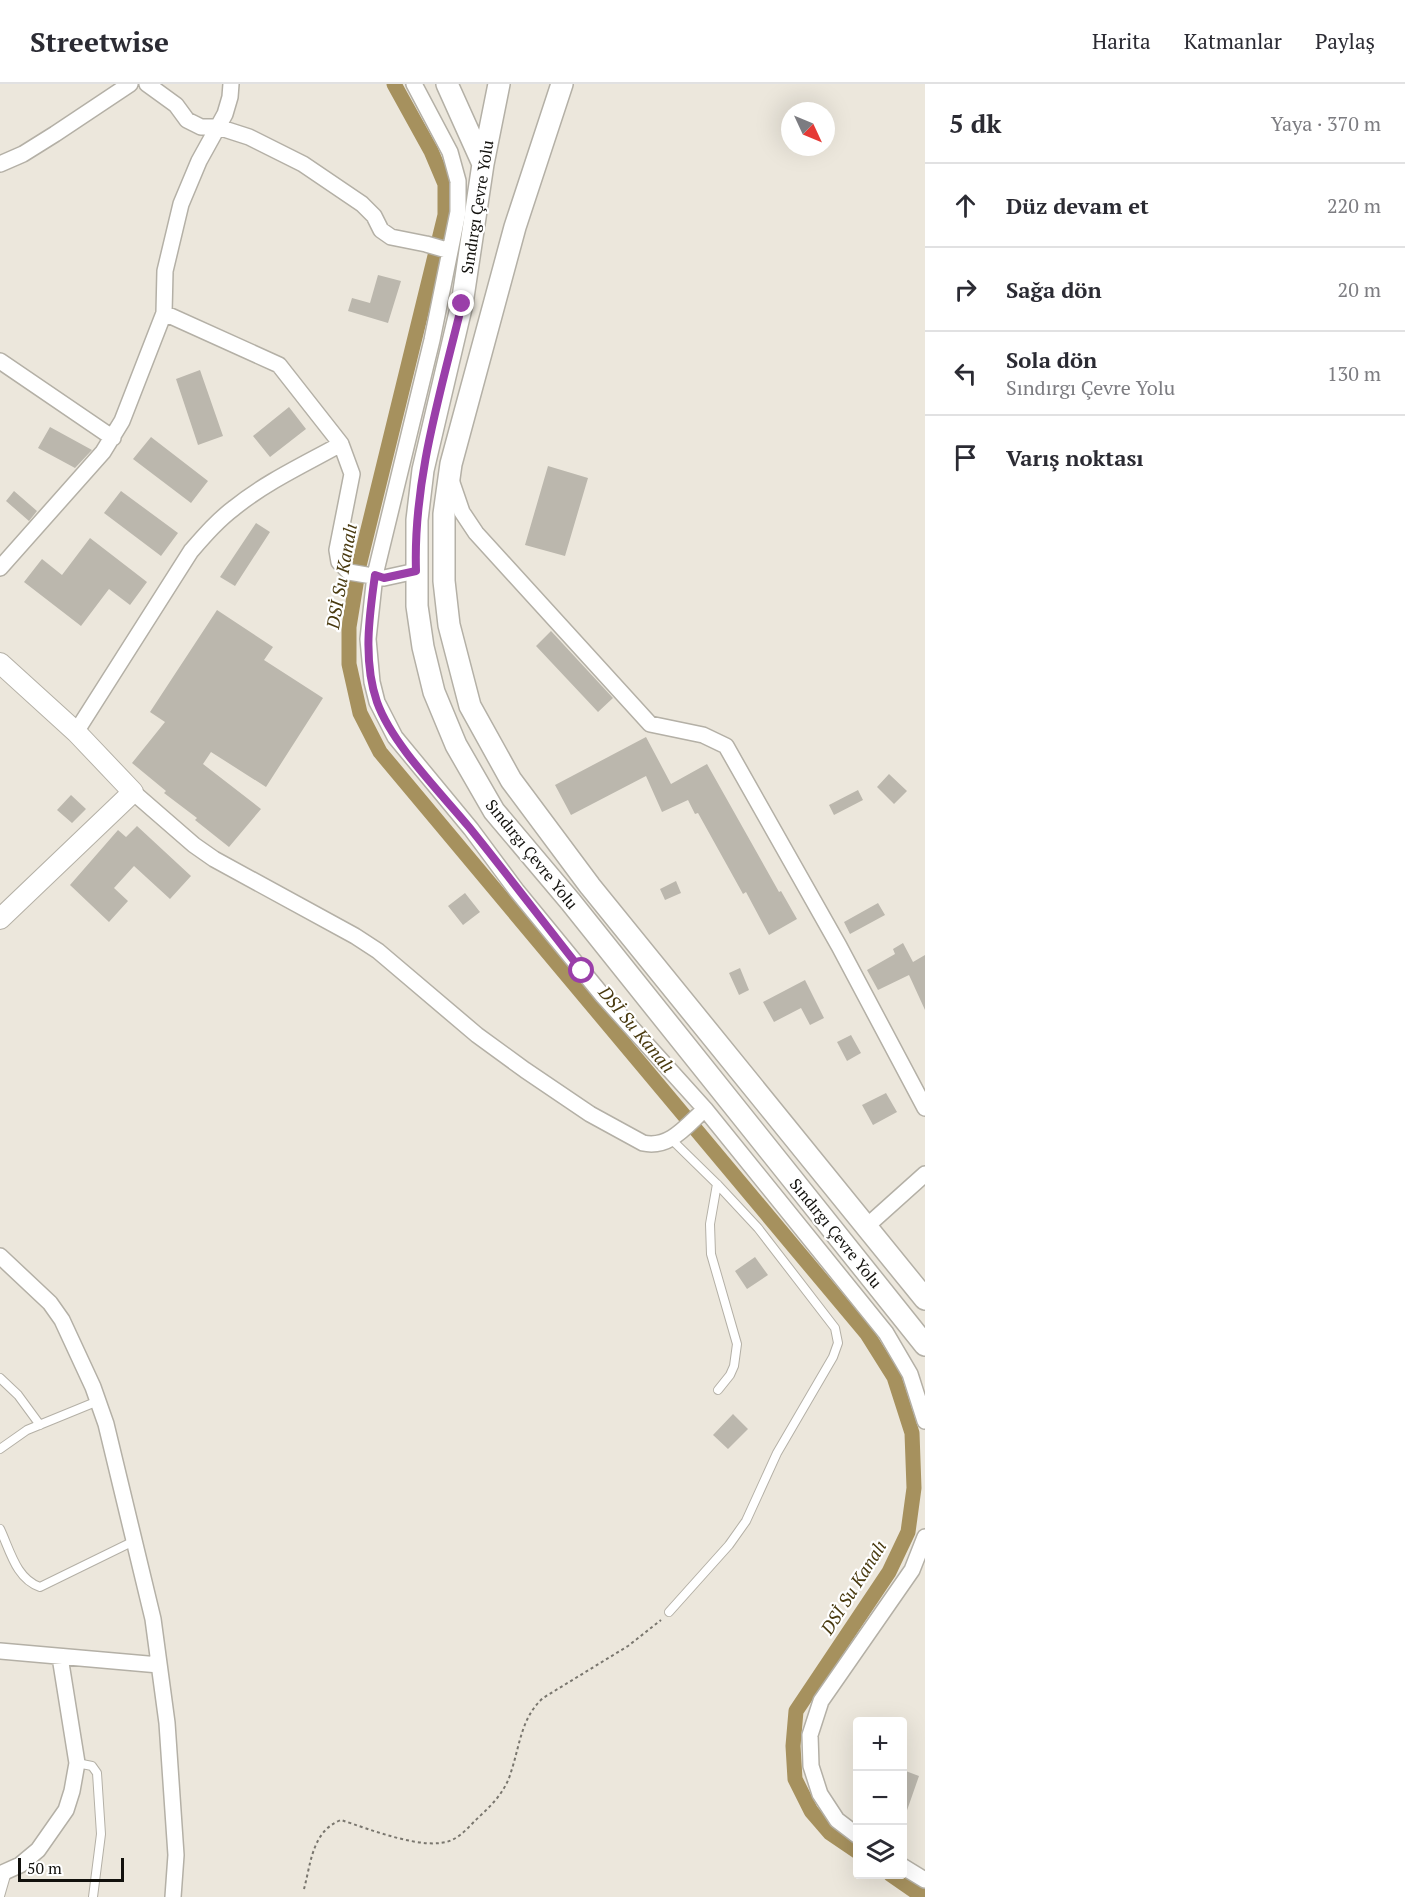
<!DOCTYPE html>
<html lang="tr">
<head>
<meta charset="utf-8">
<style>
  :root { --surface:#fff; --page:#f2f2f3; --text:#2b2b33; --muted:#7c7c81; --line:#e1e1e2 }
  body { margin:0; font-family:"PT Serif",serif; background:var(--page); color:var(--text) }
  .controls { position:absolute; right:18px; bottom:18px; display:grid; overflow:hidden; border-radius:6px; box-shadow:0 6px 24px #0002 }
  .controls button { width:54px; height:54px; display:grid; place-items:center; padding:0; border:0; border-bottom:2px solid var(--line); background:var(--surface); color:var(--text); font:30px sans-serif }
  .compass { position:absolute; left:781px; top:18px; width:54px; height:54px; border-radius:50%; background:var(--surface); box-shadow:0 6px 24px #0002; rotate:134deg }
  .scale { position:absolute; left:18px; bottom:15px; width:106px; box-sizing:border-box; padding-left:6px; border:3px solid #12110d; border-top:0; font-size:16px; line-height:21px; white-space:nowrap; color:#12110d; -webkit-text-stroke:4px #fff; paint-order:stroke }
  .stop { position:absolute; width:18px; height:18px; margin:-14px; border:4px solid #9a3ea9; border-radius:50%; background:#fff }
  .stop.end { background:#9a3ea9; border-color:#fff; box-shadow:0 2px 6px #0008 }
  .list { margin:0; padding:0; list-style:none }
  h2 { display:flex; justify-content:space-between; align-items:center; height:78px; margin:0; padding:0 24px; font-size:26px }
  h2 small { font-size:20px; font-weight:400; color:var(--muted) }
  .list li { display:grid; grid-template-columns:39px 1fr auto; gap:18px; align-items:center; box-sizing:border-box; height:84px; padding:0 24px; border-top:2px solid var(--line) }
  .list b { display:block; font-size:22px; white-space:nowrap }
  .list p { margin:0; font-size:20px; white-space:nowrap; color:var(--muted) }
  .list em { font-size:20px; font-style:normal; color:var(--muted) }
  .icon { flex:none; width:33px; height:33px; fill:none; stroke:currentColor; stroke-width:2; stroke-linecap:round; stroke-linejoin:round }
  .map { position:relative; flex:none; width:925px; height:1813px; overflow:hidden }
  header { display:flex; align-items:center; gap:36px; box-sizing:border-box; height:84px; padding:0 30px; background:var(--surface); border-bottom:2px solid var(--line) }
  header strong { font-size:28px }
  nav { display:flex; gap:33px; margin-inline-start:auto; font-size:21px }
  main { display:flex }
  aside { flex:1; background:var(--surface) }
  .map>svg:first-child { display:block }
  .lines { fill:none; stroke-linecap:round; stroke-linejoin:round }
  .canal { stroke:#a6915e; stroke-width:15 }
  .building { fill:#bbb7ad }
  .service-casing { stroke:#b4b0a6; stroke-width:10 }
  .minor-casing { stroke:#b4b0a6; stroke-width:18 }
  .tertiary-casing { stroke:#b4b0a6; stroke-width:22 }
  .secondary-casing { stroke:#b4b0a6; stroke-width:24 }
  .path { stroke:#79766e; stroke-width:2; stroke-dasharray:3 3; stroke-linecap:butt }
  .service { stroke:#fff; stroke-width:8 }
  .minor { stroke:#fff; stroke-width:15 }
  .tertiary { stroke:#fff; stroke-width:20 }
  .secondary { stroke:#fff; stroke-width:21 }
  .route { stroke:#9a3ea9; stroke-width:8 }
  .labels { text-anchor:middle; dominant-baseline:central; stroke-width:4.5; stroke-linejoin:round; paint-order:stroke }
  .street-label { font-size:16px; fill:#12110d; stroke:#fff }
  .water-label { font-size:18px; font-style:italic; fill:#493a0f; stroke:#fff }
</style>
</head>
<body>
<header>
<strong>Streetwise</strong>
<nav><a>Harita</a><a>Katmanlar</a><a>Paylaş</a></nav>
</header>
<main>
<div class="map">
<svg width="925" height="1813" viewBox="0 0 925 1813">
  <rect width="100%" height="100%" fill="#ece7dc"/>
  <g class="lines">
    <!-- canal -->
    <path class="canal" d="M394 0 431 67 445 100V131L359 482 349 543V580L360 629 380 668 867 1250 894 1293 912 1349 914 1404 908 1448 889 1488 796 1627 793 1662 795 1695 811 1727 830 1749 858 1768
      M890 1790 923 1813"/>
  </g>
  <!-- building -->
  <path class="building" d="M378 191 401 197 388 239 348 227 352 214 370 219Z
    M200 286 223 352 198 361 176 295Z
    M289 323 306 345 270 373 253 352Z
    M50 343 92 366 75 384 38 364Z
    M151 353 208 397 191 419 133 375Z
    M548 382 588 394 565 472 525 461Z
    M14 407 37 427 29 437 6 417Z
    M121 407 178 449 161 472 104 429Z
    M256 439 270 448 235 502 220 493Z
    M90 454 147 498 130 521 109 505 81 542 24 498 42 475 62 491Z
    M217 526 273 563 264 576 323 614 266 703 211 668 203 680 261 725 229 763 195 736 197 734 164 709 166 707 132 679 165 638 150 628Z
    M551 547 613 614 598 628 536 562Z
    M646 653 671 700 707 680 779 808 781 807 797 835 769 851 746 808 743 810 698 729 695 730 688 716 662 728 646 692 571 731 555 701Z
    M889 690 907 707 894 720 877 703Z
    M858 706 863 716 834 731 829 721Z
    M71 711 86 725 72 739 57 726Z
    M137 742 191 792 170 815 134 782 114 804 128 817 109 838 70 801 118 746 126 753Z
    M676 797 681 809 665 816 660 805Z
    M465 809 480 828 463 841 448 822Z
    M878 819 885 831 850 850 844 838Z
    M903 859 913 878 925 871V926L909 891 878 906 867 886 895 870 893 865Z
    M740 884 749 906 739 911 729 889Z
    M805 896 824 934 810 941 801 924 774 938 763 918Z
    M851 951 861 969 847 977 837 958Z
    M886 1009 897 1028 873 1041 862 1021Z
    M755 1173 768 1191 747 1205 735 1187Z
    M733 1330 748 1345 728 1365 713 1351Z
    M903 1686 919 1692 904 1735H903Z"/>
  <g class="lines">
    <defs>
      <path id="service" d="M717 1100 710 1140 711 1170 737 1260 734 1282 730 1291 718 1306
        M0 1294 18 1311 40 1341
        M0 1365 27 1346 98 1317
        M0 1445C10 1466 16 1495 40 1503L134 1457
        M669 1528 729 1461 746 1437 777 1369 833 1273 838 1259 835 1244 758 1144 717 1100 672 1056
        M77 1679 92 1682 97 1689 101 1750 93 1813
        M0 1812 7 1788"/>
      <path id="minor" d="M147 0 176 21 187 36 201 43H218L249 53 303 80 362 120 374 132 381 146 391 153 426 160 450 167
        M414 0 450 68 458 97V128L432 256 375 491 368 555 372 598 377 618 395 653 471 745 517 807 603 912 705 1025 886 1249 910 1290 925 1337
        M0 80 23 70 55 50 130 0
        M164 229 279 281 341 360 352 390 337 466 339 478 349 488 384 494 416 487
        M0 277 113 354
        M451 396 462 428 476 449 650 640 703 651 726 662 839 862 925 1024
        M0 484 103 368 122 337 164 229 165 187 181 120 199 77 225 30 230 13 231 0
        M76 648 191 467C205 451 218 436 234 424 266 398 305 380 341 360
        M133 708 194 761 214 775 355 852 378 867 477 951 525 986 590 1030 643 1059C670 1065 687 1041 705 1025
        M867 1142 925 1090
        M0 1172 50 1219 62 1236 93 1303 106 1340 153 1535 167 1639 176 1771 173 1813
        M0 1567 159 1581
        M858 1752 837 1736 820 1710 811 1682 810 1651 821 1617 912 1486 925 1453
        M902 1782 925 1796
        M0 1790 20 1781 38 1766 66 1726 72 1707 77 1679 60 1573"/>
      <path id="tertiary" d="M0 579 76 648 133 708 0 835"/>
      <path id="secondary" d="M447 0 483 80
        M499 0 483 80 462 220 423 386 417 436V522L423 563 434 608 456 661 494 727 570 817 925 1261
        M562 0 515 143 451 380 444 430V497L449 541 470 622 511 696 590 802 925 1215"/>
    </defs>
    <!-- service casing -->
    <use href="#service" class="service-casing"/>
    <!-- minor casing -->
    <use href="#minor" class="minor-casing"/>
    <!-- tertiary casing -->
    <use href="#tertiary" class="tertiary-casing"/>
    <!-- secondary casing -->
    <use href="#secondary" class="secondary-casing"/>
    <!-- path -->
    <path class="path" d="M304 1805C311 1779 312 1747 341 1736 369 1745 426 1768 452 1756 463 1751 471 1740 480 1732 493 1720 506 1706 511 1688 520 1661 521 1634 543 1614L628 1562 661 1536"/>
    <!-- service -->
    <use href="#service" class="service"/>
    <!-- minor -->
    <use href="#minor" class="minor"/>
    <!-- tertiary -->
    <use href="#tertiary" class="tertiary"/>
    <!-- secondary -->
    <use href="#secondary" class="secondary"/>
  </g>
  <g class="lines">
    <!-- route -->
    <path class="route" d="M462 220C441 307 413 396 416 487L384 494 375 491C369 533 363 577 377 618 392 660 440 708 469 743 507 790 544 839 582 887"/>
  </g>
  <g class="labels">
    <!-- street labels -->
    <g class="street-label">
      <text transform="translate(477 123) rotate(-81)">Sındırgı Çevre Yolu</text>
      <text transform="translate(532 770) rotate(51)">Sındırgı Çevre Yolu</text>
      <text transform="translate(836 1149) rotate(51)">Sındırgı Çevre Yolu</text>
    </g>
    <!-- water labels -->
    <g class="water-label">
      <text transform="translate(341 492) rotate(-80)">DSİ Su Kanalı</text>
      <text transform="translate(637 945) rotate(50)">DSİ Su Kanalı</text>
      <text transform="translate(853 1503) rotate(-58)">DSİ Su Kanalı</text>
    </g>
  </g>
</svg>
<div class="controls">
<button>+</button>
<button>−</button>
<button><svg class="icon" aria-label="layers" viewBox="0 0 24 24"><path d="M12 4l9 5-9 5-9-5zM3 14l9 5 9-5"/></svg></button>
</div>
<svg class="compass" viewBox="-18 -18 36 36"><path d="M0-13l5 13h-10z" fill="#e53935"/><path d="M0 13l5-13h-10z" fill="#7c7c81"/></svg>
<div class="scale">50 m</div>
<div class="stop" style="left:582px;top:887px"></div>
<div class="stop end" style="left:462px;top:220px"></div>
</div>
<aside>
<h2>5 dk<small>Yaya · 370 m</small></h2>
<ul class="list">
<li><svg class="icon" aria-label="ahead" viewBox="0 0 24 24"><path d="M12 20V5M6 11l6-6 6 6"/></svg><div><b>Düz devam et</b></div><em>220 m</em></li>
<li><svg class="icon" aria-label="right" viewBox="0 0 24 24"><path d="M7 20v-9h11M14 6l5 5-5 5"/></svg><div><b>Sağa dön</b></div><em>20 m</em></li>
<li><svg class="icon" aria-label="left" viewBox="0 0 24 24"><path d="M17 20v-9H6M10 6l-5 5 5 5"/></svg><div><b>Sola dön</b><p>Sındırgı Çevre Yolu</p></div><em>130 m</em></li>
<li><svg class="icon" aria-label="arrive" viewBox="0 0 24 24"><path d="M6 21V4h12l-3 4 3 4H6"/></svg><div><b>Varış noktası</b></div></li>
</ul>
</aside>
</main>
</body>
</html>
